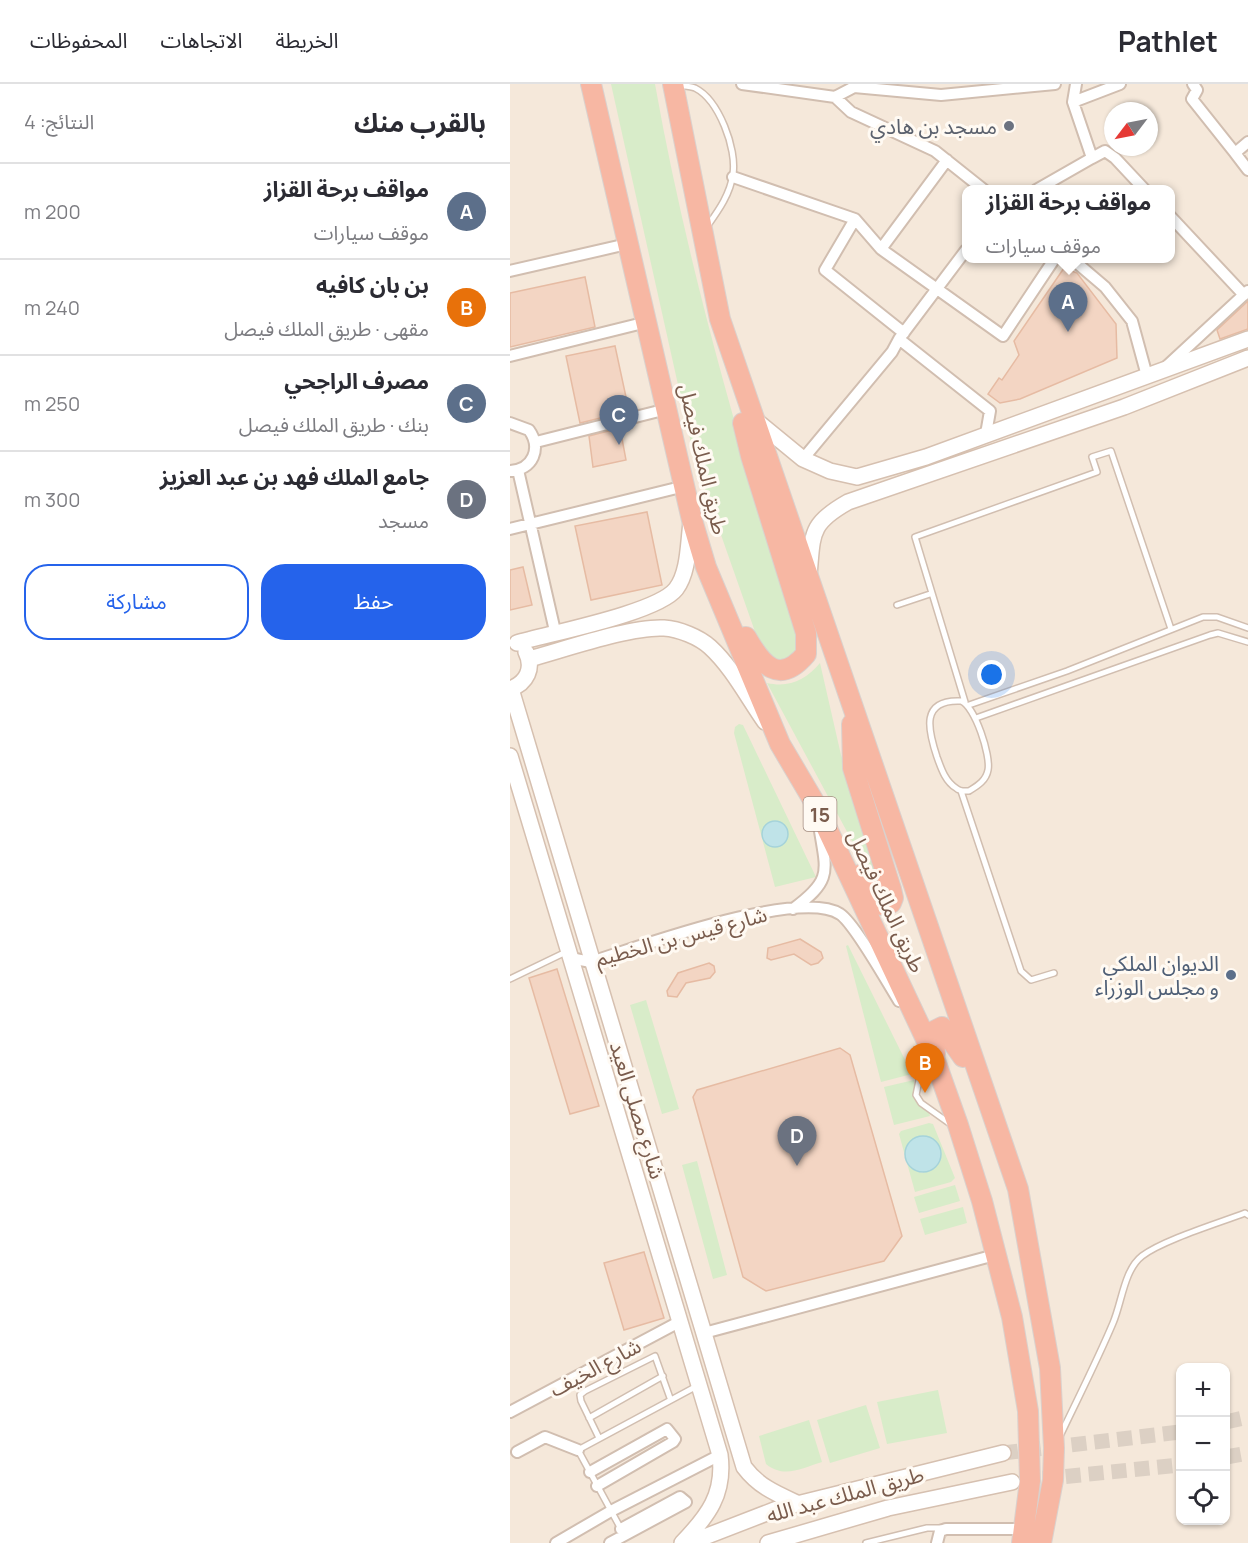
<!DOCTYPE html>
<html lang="ar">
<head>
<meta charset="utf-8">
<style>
  :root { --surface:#fff; --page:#f7f7f7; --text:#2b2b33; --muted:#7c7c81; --line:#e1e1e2; --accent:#2563eb }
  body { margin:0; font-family:Manrope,"Noto Sans Arabic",sans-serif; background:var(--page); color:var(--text); direction:rtl }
  .controls { position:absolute; right:18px; bottom:18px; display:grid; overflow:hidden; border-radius:12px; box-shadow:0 2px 4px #0004 }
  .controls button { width:54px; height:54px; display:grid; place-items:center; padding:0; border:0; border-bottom:2px solid var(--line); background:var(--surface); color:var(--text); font:30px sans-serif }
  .compass { position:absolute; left:594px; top:18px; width:54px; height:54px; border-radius:50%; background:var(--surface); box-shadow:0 2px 4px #0004; rotate:238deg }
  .you { position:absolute; left:482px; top:591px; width:21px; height:21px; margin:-15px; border:4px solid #fff; border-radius:50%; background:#1a73e8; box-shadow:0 0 0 9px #1a73e833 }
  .badge { display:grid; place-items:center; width:39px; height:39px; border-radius:50%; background:var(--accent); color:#fff; font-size:20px; font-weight:700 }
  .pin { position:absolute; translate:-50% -50px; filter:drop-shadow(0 2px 3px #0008) }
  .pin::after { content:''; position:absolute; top:32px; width:21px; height:18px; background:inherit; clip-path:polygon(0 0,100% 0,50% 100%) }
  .popup { position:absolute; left:452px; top:101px; width:213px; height:78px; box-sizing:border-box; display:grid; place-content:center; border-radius:12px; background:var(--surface); filter:drop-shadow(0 2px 4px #0005); font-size:20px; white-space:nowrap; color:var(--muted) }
  .popup b { font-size:22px; color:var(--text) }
  .popup::after { content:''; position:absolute; left:50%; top:100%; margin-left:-12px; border:12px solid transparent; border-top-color:var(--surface) }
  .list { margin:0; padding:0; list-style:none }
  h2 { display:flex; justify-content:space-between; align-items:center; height:78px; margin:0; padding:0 24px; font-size:26px }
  h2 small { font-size:20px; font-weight:400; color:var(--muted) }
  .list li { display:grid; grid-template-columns:39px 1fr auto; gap:18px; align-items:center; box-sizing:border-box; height:96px; padding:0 24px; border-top:2px solid var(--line) }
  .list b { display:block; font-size:22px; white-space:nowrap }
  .list p { margin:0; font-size:20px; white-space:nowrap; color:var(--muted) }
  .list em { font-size:20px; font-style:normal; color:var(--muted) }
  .actions { display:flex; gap:12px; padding:18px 24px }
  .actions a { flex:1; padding:14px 0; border:2px solid var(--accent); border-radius:24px; text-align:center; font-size:21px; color:var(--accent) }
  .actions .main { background:var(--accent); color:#fff }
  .icon { flex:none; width:33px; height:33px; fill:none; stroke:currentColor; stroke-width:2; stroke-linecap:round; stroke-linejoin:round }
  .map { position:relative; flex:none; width:738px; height:1459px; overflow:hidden; direction:ltr }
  header { display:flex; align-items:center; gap:36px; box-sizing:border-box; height:84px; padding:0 30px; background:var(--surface); border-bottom:2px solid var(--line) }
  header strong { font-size:28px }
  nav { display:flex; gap:33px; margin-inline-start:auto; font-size:21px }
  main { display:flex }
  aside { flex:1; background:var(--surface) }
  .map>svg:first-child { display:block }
  .residential { fill:#f5e8da; fill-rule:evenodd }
  .green { fill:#d8ecc9; fill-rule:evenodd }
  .water { fill:#bfe3e8; stroke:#a5d3da; stroke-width:1.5 }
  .building { fill:#f3d5c3; stroke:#e6bba3; stroke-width:1.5 }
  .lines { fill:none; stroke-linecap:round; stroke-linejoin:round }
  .secondary-tunnel { stroke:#dcd0c4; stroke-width:15; stroke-dasharray:15 8; stroke-linecap:butt }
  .lane-casing { stroke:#d1beb0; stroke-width:8 }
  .street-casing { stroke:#d1beb0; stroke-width:14 }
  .secondary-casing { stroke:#d6c0b0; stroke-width:18 }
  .highway-casing { stroke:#dad1cd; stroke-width:22 }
  .lane { stroke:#fff; stroke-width:5 }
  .street { stroke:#fff; stroke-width:10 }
  .secondary { stroke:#fff; stroke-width:15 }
  .highway { stroke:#f7b7a3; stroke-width:20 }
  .worship-dot { fill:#6b7280; stroke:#fffaf3; stroke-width:2 }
  .service-dot { fill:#5c6f8a; stroke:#fffaf3; stroke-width:2 }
  .labels { text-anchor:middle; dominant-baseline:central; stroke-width:6; stroke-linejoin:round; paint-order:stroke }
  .shield { fill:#fffaf3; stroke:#a28b7f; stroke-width:1.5 }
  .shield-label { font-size:20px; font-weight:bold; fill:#7a5c4d }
  .worship-label { font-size:21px; fill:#5b616d; stroke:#fffaf3; text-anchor:end }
  .street-label { font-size:21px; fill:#7a5c4d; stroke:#fffaf3 }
  .service-label { font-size:21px; fill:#4e5e75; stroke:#fffaf3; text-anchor:end }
</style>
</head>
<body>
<header>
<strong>Pathlet</strong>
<nav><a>الخريطة</a><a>الاتجاهات</a><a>المحفوظات</a></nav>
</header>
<main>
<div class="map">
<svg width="738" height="1459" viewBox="0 0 738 1459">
  <rect width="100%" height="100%" fill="#fdf6ec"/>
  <!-- residential -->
  <path class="residential" d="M0 0H738V1459H0ZM603 27H639V63H603ZM456 106H660V174H456ZM670 1284H716V1436H670Z"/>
  <!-- green -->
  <path class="green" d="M101 0H145C179 191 233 373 291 557L284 573 273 578 258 572 249 559 185 377Z
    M310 579 331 671 361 757 372 804 369 806 361 802 349 770 257 599C279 604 296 596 310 579Z
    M229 640 233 641 306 793 265 803 224 649 225 643Z
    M338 861 402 990 371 998 336 862Z
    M136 916 169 1025 152 1030 120 921Z
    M404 996 405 1015 418 1026 420 1032 384 1041 374 1003Z
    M419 1039 423 1040 445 1094 441 1098 405 1108 389 1050 391 1047ZM417 1053 430 1064 413 1089C402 1087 396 1080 395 1069L405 1054Z
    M187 1077 217 1191 203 1195 172 1081Z
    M445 1101 450 1117 409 1129 404 1113Z
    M453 1123 457 1139 415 1151 410 1135Z
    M428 1306 437 1349 377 1360 367 1318Z
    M356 1321 370 1364 320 1379 307 1336Z
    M299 1336 312 1378C292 1384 274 1395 256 1380L249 1352Z"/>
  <!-- water -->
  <path class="water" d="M252 750a13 13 0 1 1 26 0a13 13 0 1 1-26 0Z
    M395 1070a18 18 0 1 1 36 0a18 18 0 1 1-36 0Z"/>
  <!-- building -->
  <path class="building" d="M554 184 567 189 606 240 607 274 510 315 490 319 478 310 489 294 492 296 509 271 504 257Z
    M75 193 85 243 0 263V209Z
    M738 217V245L710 255 707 246Z
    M105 262 119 327 70 339 56 272Z
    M110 344 116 376 83 383 79 352Z
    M137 428 152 501 81 516 65 442Z
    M13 483 22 521 0 526V486Z
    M290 855 311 868 313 874 308 879 301 881 284 870 261 876 257 874 258 864Z
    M199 879 204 882 205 888 200 894 176 899 167 913 158 912 157 907 168 889Z
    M47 885 89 1022 60 1030 19 894Z
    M330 964 340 971 392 1152 374 1177 256 1207 233 1193 183 1013 187 1006Z
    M134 1168 154 1234 114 1246 94 1179Z"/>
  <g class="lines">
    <!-- secondary-tunnel -->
    <path class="secondary-tunnel" d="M716 1338 738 1333
      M493 1369 670 1348
      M716 1373 738 1369
      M510 1397 670 1381"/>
    <defs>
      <path id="lane" d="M167 1C172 2 180 2 185 4 209 16 227 65 223 90 220 111 208 127 196 144
        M387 521 420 510
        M451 617C465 622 481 672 478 686 476 697 467 702 459 707 454 707 450 708 446 704 435 697 431 684 427 673 418 646 410 615 451 617Z
        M455 618 405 453 587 388 582 373 601 367 661 545
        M459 621 557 587 693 533H707L738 544
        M466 634 700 551 708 549 738 558
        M451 707 511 887 521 896 544 889
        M0 895 58 867
        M415 967 406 1011 411 1019 439 1039
        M79 1334 153 1292
        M550 1352C568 1314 587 1277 603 1239 612 1218 614 1186 632 1172 653 1156 709 1139 735 1129L738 1131
        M89 1354 71 1317 70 1311 75 1307 145 1272 160 1314
        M111 1445 68 1366 187 1302
        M356 1459 417 1444H431"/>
      <path id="street" d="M232 0 325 13 344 3 431 11 545 0
        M683 0 687 6 682 15 725 69 738 58
        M325 13 341 28 425 67 474 106
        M563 18 610 0
        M725 69 738 86
        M582 74 595 67 605 74 635 106
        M437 76 371 165 493 252 545 174
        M223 93 345 135
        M526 106 582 74 563 18 566 0
        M660 132 734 211
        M371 165 345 135 315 186 394 249
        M456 166 389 255 480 327 476 350
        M561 174 595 203 622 237 637 292
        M0 187 117 160
        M0 272 137 238
        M657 282 738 207
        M0 339 19 346C32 364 23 386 0 387
        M26 358 157 325
        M293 375 382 268 389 255
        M8 386 45 547
        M0 445 175 402
        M283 825C324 795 316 787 309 741
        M60 874 81 878C129 863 289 804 330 830 345 840 377 898 389 917
        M194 1249 485 1171
        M0 1328 169 1238
        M7 1368 35 1353 68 1366
        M80 1388 157 1345 165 1355 163 1358 87 1402
        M46 1459 101 1427 210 1371
        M100 1459 176 1418 170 1413 111 1445
        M427 1459 430 1447 436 1445H514"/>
      <path id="secondary" d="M243 334 293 375 320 387 347 393 416 373 738 255
        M299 491C303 450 299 440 338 418L614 323 738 274
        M7 559C41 549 147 529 166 505 179 488 178 459 181 439
        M19 575C53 566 121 542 154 544 169 545 189 553 200 563 222 583 238 614 255 638
        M0 605C17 599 24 584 16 568
        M1 605 234 1383C249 1403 267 1410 289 1420
        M0 672 210 1371C215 1410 198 1432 172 1459
        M179 1459 267 1425 493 1369
        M258 1459 378 1424 502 1398"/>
      <path id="highway" d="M81 0 182 436 196 483 270 660 306 721 422 968 448 1041 472 1117 502 1233 518 1327 520 1397 512 1459
        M163 0 210 235 508 1105 540 1284 544 1364 543 1396 531 1459
        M233 339 241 372 296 549V570C269 602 252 581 236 553
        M342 640 343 684 381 805 383 814 381 819 372 821 368 819 349 791
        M425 970 424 947 432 943 453 973"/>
    </defs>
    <!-- lane casing -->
    <use href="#lane" class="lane-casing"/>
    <!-- street casing -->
    <use href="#street" class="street-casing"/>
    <!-- secondary casing -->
    <use href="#secondary" class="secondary-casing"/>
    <!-- highway casing -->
    <use href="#highway" class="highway-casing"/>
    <!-- lane -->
    <use href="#lane" class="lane"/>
    <!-- street -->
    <use href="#street" class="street"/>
    <!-- secondary -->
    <use href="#secondary" class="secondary"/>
    <!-- highway -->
    <use href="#highway" class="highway"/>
  </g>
  <!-- markers -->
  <circle class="worship-dot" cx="499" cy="42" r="6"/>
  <circle class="service-dot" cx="721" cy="891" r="6"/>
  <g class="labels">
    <!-- shield labels -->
    <rect class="shield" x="293.5" y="713" width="33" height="34" rx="4.5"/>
    <g class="shield-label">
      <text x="310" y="730">15</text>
    </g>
    <!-- worship labels -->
    <g class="worship-label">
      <text x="487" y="42">مسجد بن هادي</text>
    </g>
    <!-- street labels -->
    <g class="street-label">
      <text transform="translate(194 375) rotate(77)">طريق الملك فيصل</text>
      <text transform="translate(377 817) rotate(65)">طريق الملك فيصل</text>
      <text transform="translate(171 852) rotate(-15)">شارع قيس بن الخطيم</text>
      <text transform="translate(128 1026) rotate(73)">شارع مصلى العيد</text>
      <text transform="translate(85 1283) rotate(-28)">شارع الخيف</text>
      <text transform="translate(335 1410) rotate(-15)">طريق الملك عبد الله</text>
    </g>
    <!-- service labels -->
    <g class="service-label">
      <text x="709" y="879">الديوان الملكي<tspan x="709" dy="24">و مجلس الوزراء</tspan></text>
    </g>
  </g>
</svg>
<div class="controls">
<button>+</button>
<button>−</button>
<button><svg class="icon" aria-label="locate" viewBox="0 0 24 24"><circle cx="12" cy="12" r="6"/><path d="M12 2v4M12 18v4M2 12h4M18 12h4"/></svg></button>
</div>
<svg class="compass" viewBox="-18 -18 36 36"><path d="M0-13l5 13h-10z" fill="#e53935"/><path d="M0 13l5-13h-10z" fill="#7c7c81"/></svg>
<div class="you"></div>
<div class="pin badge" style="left:558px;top:248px;background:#5c6f8a">A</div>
<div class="popup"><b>مواقف برحة القزاز</b>موقف سيارات</div>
<div class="pin badge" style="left:415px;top:1009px;background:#e8710a">B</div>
<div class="pin badge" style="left:109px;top:361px;background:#5c6f8a">C</div>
<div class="pin badge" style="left:287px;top:1082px;background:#6b7280">D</div>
</div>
<aside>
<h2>بالقرب منك<small>النتائج: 4</small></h2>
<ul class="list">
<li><span class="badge" style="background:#5c6f8a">A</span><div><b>مواقف برحة القزاز</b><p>موقف سيارات</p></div><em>200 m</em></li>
<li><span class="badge" style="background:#e8710a">B</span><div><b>بن بان كافيه</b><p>مقهى · طريق الملك فيصل</p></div><em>240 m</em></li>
<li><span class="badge" style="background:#5c6f8a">C</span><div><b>مصرف الراجحي</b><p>بنك · طريق الملك فيصل</p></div><em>250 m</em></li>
<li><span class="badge" style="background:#6b7280">D</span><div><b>جامع الملك فهد بن عبد العزيز</b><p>مسجد</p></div><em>300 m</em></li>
</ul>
<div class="actions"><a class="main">حفظ</a><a>مشاركة</a></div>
</aside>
</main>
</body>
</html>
